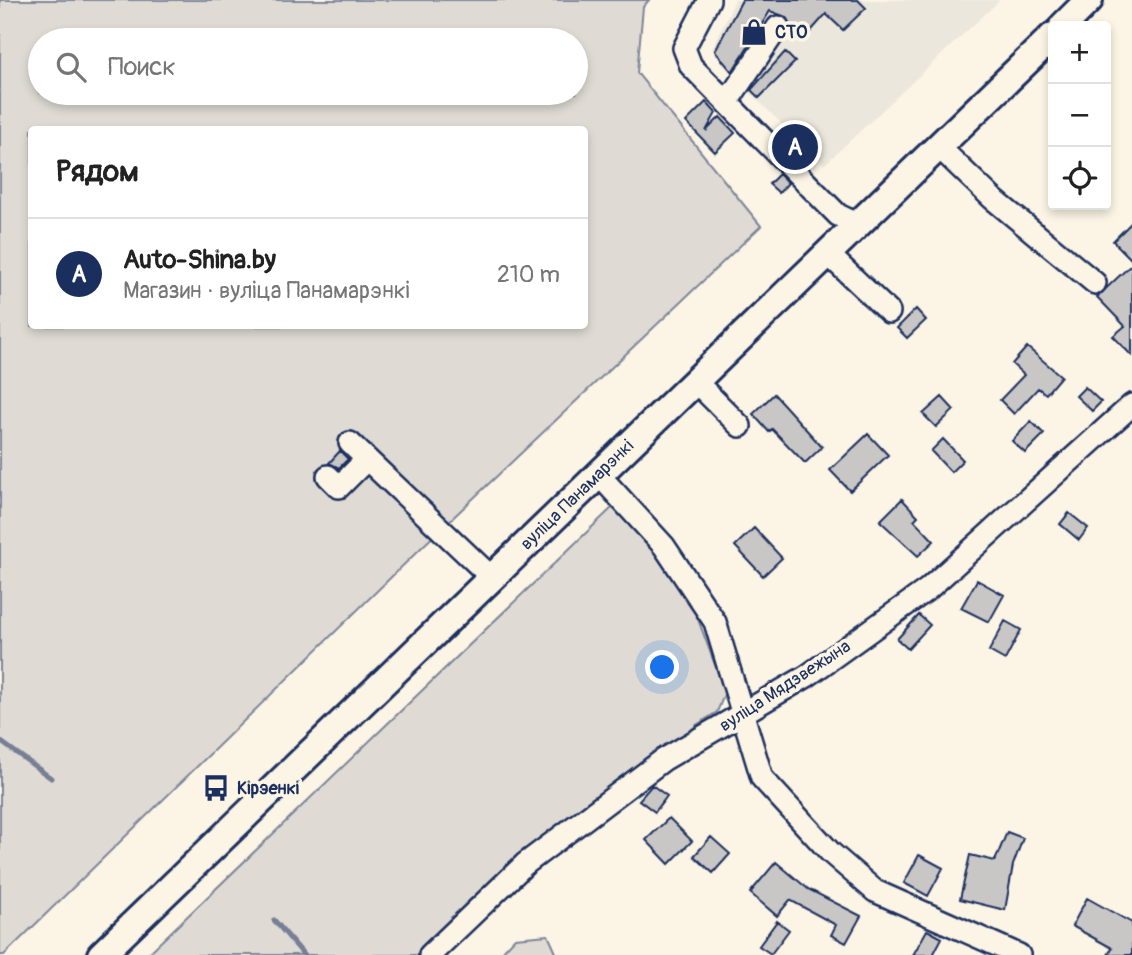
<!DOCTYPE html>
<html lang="ru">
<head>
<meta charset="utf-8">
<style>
  :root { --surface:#fff; --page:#f6f6f6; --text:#222; --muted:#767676; --line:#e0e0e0; --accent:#1b2f5e }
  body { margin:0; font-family:Pangolin,sans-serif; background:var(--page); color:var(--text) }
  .controls { position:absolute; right:21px; top:21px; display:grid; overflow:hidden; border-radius:7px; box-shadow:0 4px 10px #0003 }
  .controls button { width:63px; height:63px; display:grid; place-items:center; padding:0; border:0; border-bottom:2px solid var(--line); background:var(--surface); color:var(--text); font:35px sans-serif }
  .you { position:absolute; left:663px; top:668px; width:24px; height:24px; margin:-18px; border:5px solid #fff; border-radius:50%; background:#1a73e8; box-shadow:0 0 0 10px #1a73e833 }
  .badge { display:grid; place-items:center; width:46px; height:46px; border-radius:50%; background:var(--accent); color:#fff; font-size:23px; font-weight:700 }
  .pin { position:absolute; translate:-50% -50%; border:4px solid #fff; box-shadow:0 2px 7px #0006 }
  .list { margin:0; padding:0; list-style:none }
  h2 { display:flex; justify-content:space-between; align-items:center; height:91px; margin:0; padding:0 28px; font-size:30px }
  h2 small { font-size:23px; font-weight:400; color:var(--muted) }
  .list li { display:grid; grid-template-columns:46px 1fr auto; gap:21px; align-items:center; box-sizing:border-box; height:112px; padding:0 28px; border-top:2px solid var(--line) }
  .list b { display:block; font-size:26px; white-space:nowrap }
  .list p { margin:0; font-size:23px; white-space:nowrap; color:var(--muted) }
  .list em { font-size:23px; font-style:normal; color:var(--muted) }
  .icon { flex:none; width:38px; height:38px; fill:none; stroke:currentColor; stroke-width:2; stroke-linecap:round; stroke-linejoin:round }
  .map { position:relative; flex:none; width:1132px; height:955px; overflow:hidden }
  .search { position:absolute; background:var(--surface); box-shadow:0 4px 10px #0003; left:28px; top:28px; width:560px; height:77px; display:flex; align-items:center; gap:18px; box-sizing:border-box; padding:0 24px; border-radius:38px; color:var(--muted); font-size:26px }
  .panel { position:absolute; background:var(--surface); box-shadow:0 4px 10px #0003; left:28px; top:126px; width:560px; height:203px; border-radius:7px }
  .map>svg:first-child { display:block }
  .built { fill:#ece7dc }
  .green { fill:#dfdbd4; stroke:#7d8599; stroke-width:2; fill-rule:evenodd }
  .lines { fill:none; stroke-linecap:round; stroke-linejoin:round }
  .stream { stroke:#767f94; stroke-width:5 }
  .building { fill:#c8c7c6; stroke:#1b2f5e; stroke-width:2 }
  .minor-casing { stroke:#1b2f5e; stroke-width:26 }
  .major-casing { stroke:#1b2f5e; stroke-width:32 }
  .minor { stroke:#fcf5e5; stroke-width:21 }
  .major { stroke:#fcf5e5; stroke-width:26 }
  .labels { text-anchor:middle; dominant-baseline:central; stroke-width:7; stroke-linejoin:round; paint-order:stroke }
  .poi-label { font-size:18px; font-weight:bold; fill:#1b2f5e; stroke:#fcf5e5; text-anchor:start }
  .street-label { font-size:18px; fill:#1b2f5e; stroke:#fcf5e5 }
</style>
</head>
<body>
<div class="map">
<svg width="1132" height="955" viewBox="0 0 1132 955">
  <rect width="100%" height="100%" fill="#fcf5e5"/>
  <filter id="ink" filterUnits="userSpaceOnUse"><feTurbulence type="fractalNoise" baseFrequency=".0143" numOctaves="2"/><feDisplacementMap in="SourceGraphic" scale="14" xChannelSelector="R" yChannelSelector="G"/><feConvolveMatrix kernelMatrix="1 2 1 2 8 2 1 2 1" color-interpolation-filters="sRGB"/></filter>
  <g filter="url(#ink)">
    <!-- built -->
    <path class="built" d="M735 0H1000L824 165 741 84 712 49Z"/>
    <!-- green -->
    <path class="green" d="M0 0H649L643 7 637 73 761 226 423 546 4 955H0ZM40 40H576V93H40ZM32 130H584V326H32Z
      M616 504 676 573 696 614 725 692 717 712 695 726 687 741 522 863 420 955H147Z
      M548 935 557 955H499L515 938Z"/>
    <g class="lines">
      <!-- stream -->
      <path class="stream" d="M0 741 51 778
        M274 920 304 955"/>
    </g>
    <!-- building -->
    <path class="building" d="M742 0H858L866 8 843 30 826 14 803 40 791 30 786 17 770 11 732 72 715 51Z
      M785 52 795 62 759 98 751 90Z
      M706 102 716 113 706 131 720 117 735 133 715 152 686 122Z
      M779 174 788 183 779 193 769 184Z
      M1132 222V260L1113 241Z
      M1132 264V356L1113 336 1125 326 1097 297Z
      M916 309 926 320 907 338 897 328Z
      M1027 347 1061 376 1046 394 1038 388 1014 414 1000 400 1024 375 1012 364Z
      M1085 387 1101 402 1092 411 1076 396Z
      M774 394 822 447 805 463 772 429 769 432 753 414Z
      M942 397 954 410 936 427 923 414Z
      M1031 421 1044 434 1025 453 1012 441Z
      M868 434 888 455 850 491 830 470Z
      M943 439 963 460 951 472 931 451Z
      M340 451 348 459 339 468 329 463Z
      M902 499 918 516 914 520 934 541 918 556 880 521Z
      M1069 513 1088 528 1079 540 1060 524Z
      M754 528 782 558 763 576 735 546Z
      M977 580 1004 595 989 622 961 608Z
      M919 615 930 625 908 649 897 639Z
      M1005 621 1021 630 1005 660 989 651Z
      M652 785 667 796 655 812 639 800Z
      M669 818 692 841 669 864 646 840Z
      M1007 832 1023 838 1013 865 1005 910 960 899 970 855 995 861Z
      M711 837 730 854 713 873 694 856Z
      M919 855 943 868 928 896 904 883Z
      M776 862 808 889 861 916 846 943 831 935 836 925 790 900 777 916 750 893Z
      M1087 898 1132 923V955H1108L1112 948 1072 926Z
      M777 921 789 930 771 954 759 946Z
      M927 930 942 938 933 955H913Z"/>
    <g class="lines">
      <defs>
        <path id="minor" d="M709 0 684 48 691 66 838 215 859 225
          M727 102 778 27
          M940 148 992 198 1095 283
          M828 254 889 312
          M695 381 740 426
          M350 443 491 577
          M599 475 664 546 715 622 762 778 831 853 875 891 1019 955
          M328 476 339 487 367 459
          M430 955 525 864 663 760 807 676 928 589 1132 405"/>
        <path id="major" d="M1063 26 1089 0
          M101 955 1053 36"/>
      </defs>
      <!-- minor casing -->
      <use href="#minor" class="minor-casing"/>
      <!-- major casing -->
      <use href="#major" class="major-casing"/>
      <!-- minor -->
      <use href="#minor" class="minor"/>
      <!-- major -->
      <use href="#major" class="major"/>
    </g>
  </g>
  <!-- icons -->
  <defs>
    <symbol id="shop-bare" viewBox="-9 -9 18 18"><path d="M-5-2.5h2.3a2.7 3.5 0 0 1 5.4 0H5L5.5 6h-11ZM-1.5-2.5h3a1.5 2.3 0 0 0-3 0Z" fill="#1b2f5e" stroke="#fcf5e5" stroke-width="2.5" paint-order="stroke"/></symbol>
    <symbol id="bus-bare" viewBox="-9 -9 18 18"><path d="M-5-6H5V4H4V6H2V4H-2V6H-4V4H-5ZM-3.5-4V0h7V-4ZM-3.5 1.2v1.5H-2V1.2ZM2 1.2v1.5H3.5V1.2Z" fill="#1b2f5e" stroke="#fcf5e5" stroke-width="2.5" paint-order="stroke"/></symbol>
  </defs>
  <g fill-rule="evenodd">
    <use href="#shop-bare" x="735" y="13" width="38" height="38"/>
    <use href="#bus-bare" x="197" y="769" width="38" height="38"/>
  </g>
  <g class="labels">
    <!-- poi labels -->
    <g class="poi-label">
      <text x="775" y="32">СТО</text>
      <text x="237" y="788">Кірэенкі</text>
    </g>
    <!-- street labels -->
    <g class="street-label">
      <text transform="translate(577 495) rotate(-44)">вуліца Панамарэнкі</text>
      <text transform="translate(785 686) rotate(-33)">вуліца Мядзвежына</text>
    </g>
  </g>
</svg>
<div class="controls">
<button>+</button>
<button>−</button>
<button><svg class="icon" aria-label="locate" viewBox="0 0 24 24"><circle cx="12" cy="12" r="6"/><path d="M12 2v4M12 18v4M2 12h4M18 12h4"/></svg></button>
</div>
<div class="you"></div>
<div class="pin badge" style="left:795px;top:147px">A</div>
<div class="search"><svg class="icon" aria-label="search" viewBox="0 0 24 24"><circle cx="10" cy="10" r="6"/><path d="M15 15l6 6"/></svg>Поиск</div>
<section class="panel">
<h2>Рядом<small></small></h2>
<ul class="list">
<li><span class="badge">A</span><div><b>Auto-Shina.by</b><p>Магазин · вуліца Панамарэнкі</p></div><em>210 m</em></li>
</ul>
</section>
</div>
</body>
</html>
